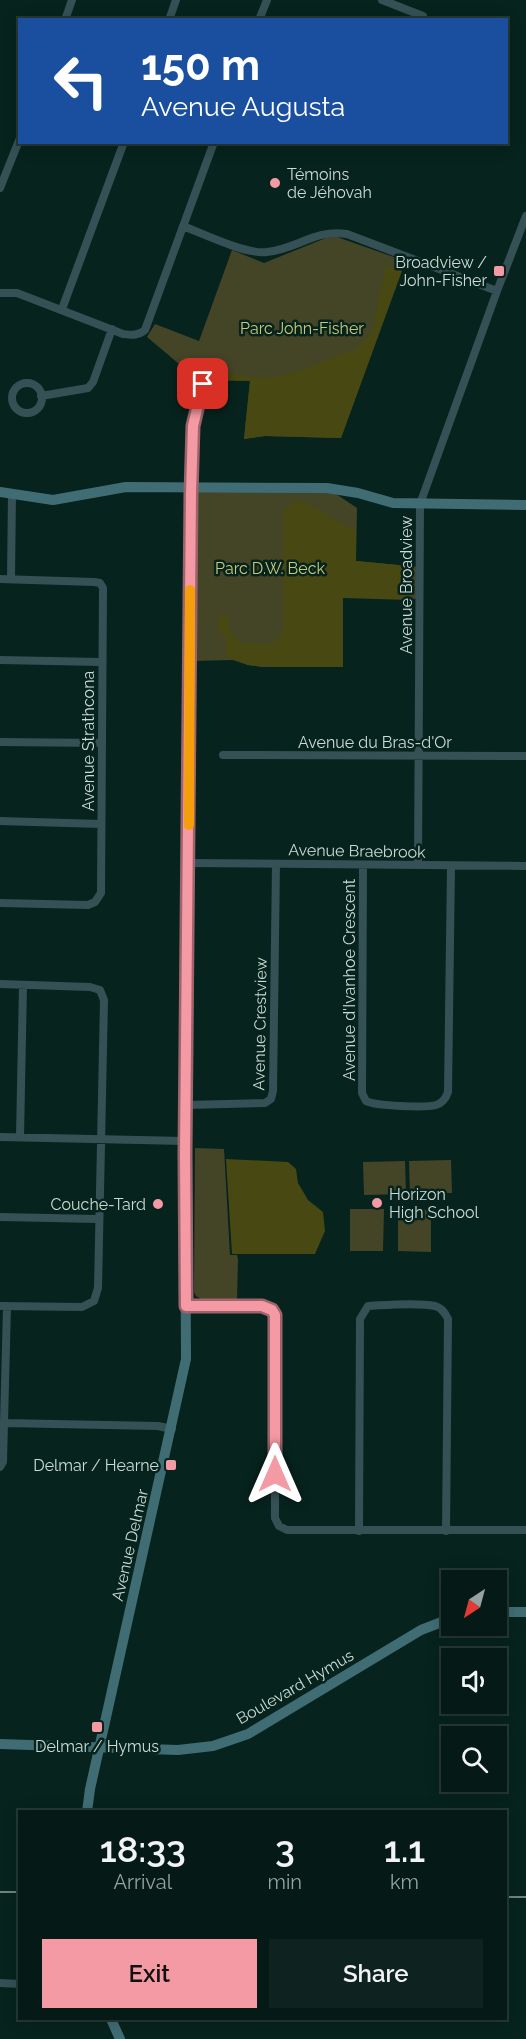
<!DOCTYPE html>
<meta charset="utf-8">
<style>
:root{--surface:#051a16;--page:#0e231f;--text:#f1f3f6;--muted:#97a1a1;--line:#263835;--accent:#f49aa4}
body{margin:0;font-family:Raleway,sans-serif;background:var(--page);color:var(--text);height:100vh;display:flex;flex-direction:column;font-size:22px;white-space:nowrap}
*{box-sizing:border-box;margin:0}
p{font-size:20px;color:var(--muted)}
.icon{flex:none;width:33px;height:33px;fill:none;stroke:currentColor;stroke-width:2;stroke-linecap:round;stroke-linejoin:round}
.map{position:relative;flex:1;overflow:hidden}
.panel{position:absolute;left:18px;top:1810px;width:489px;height:210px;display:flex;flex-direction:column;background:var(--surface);border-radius:0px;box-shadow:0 3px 15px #0003,0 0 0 2px var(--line)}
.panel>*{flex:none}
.hud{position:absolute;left:18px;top:18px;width:490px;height:126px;border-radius:0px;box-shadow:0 3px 15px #0003,0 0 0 2px var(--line);background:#1a4fa0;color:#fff;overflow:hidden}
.needle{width:39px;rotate:216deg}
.tools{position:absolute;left:441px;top:1570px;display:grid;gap:12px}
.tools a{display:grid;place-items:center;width:66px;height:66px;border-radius:0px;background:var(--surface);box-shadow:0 3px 15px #0003,0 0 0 2px var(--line);font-size:30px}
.pin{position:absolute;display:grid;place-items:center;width:51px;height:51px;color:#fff;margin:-26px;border-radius:12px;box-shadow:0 3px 9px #0006}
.me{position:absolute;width:66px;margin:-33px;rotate:0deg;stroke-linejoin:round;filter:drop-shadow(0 0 4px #0008)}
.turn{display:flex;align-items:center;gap:21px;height:126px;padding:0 24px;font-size:27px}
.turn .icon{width:78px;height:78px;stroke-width:2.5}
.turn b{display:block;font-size:42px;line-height:51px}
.eta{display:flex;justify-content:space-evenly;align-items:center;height:102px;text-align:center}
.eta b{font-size:36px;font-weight:600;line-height:42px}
.primary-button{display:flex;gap:12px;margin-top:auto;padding:12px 24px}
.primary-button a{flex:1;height:69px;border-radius:0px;background:var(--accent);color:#111;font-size:24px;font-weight:600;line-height:69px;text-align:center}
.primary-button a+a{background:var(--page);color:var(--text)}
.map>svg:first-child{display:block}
.green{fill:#444527}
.forest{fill:#484812}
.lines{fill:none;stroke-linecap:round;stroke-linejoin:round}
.street{stroke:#355155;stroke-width:8}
.secondary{stroke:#406d74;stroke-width:10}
.tram{stroke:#91a59f;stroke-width:1.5}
.route-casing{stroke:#9f646b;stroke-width:15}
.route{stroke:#f49aa4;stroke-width:10}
.slow{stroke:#f59e0b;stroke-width:10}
.poi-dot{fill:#f49aa4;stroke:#07231d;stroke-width:2}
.labels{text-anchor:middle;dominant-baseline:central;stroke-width:5;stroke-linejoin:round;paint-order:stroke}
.poi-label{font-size:16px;fill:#cbdbd6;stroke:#07231d;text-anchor:end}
.park-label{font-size:16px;fill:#c7ca79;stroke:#07231d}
.street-label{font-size:16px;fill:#cbdbd6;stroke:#07231d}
</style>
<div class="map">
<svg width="526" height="2039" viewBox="0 0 526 2039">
<rect width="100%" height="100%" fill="#07231d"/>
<path class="green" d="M337 237 405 261 341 438 265 436 244 439 250 381 213 380 203 384 147 337 155 324 199 341 232 250 264 263 326 238Z
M191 488H327L357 508 356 561 419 567 420 599 343 597V667H263L248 665 233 660 191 661Z
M195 1148 224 1149 230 1255H237L238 1259 237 1300 201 1299 196 1296 194 1292Z
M451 1160 452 1193 410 1194 409 1161Z
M405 1161 406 1194 364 1195 363 1162Z
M350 1209H384L383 1251H350Z
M398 1209 431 1210V1252L398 1251Z"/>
<path class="forest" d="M386 266 402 271 341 438 265 436 244 439 250 381 213 380 220 372 262 378 290 374 355 349 372 332Z
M295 500 306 503 356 531V561L409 566 410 600 343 598V667H263L248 665 226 657V637L218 630V615L227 614 231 633 243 643 269 644 276 641 283 630V510Z
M226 1159 288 1162 296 1169 298 1183 308 1200 323 1212 325 1231 315 1254H232Z"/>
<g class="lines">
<path class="street" d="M382 0 423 16
M65 20 72 0
M169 20 176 0
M259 20 267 0
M0 188 20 138
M183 226C204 234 247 255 267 252 297 249 315 229 347 234L497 291
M0 293H17L123 334C132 335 138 336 145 330L214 142
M62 309 124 142
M12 398a15 15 0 1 1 30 0a15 15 0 1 1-30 0Z
M41 396 88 388 93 382 112 329
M191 488 193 426 203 384
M0 579 94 582 100 583 103 588 101 893 95 902 88 905 0 903
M11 579 12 494
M0 660 101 662
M0 742 102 743
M223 755 526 756
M0 821 101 824
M188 863 526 866
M363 865 362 1093 366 1101C375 1106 426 1108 436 1105 443 1103 446 1098 448 1092L451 866
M418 865 420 504 497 291 526 216
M0 984 90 987 100 990 104 1000 98 1288 94 1301 82 1307 0 1306
M186 1105 265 1103 271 1099 273 1091 276 864
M0 1137 185 1141
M20 1137 23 985
M0 1217 98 1219
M186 1306H262L272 1310 275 1315V1518L279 1526 287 1530H526
M4 1423 158 1426 172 1429
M0 1467 3 1462 7 1306
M359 1531 360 1319 368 1306C387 1305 417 1302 435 1306 442 1308 445 1313 448 1319L446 1531
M0 1983 20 1984"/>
<path class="secondary" d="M0 492 53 500 126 487 327 488 358 493 393 503 526 505
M496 1612H526
M0 1744 178 1750 213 1746 248 1734 421 1630 452 1618
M87 1812 90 1789 186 1359 185 1170 191 488
M111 2019 120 2039"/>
<path class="tram" d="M0 1892H20
M506 1897H526"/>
</g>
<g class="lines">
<defs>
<path id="route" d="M203 384 193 426 191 494 185 1153 186 1306H262L272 1310 275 1315V1474"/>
</defs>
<use href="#route" class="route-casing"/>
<use href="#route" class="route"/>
<path class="slow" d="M189 825 190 590"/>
</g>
<g class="poi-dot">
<circle cx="275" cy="183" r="6"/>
<rect x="493" y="265" width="12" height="12" rx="3"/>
<circle cx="377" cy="1203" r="6"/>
<circle cx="158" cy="1204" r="6"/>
<rect x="165" y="1459" width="12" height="12" rx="3"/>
<rect x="91" y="1721" width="12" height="12" rx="3"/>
</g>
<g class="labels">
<g class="poi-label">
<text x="287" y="174" text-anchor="start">Témoins<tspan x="287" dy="18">de Jéhovah</tspan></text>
<text x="487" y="262">Broadview /<tspan x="487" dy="18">John-Fisher</tspan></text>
<text x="389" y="1194" text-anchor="start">Horizon<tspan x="389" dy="18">High School</tspan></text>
<text x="146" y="1204">Couche-Tard</text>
<text x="159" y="1465">Delmar / Hearne</text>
<text x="97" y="1746" text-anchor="middle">Delmar / Hymus</text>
</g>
<g class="park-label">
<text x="302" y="328">Parc John-Fisher</text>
<text x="270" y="568">Parc D.W. Beck</text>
</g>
<g class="street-label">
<text transform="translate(406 585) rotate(-90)">Avenue Broadview</text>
<text transform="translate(88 741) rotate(-90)">Avenue Strathcona</text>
<text x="375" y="742">Avenue du Bras-d'Or</text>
<text transform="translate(357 851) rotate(1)">Avenue Braebrook</text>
<text transform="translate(349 980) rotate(-90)">Avenue d'Ivanhoe Crescent</text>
<text transform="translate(260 1024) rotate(-89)">Avenue Crestview</text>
<text transform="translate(130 1545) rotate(-77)">Avenue Delmar</text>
<text transform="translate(295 1687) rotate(-30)">Boulevard Hymus</text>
</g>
</g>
</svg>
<div class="tools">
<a><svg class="needle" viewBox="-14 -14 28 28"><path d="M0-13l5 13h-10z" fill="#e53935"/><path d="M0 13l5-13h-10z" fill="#97a1a1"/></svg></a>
<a><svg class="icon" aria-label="sound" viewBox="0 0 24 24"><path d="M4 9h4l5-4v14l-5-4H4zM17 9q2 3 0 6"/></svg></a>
<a><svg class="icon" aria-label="search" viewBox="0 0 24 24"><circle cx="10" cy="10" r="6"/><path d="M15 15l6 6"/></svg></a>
</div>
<div class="pin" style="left:203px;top:384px;background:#d93025"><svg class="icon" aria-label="arrive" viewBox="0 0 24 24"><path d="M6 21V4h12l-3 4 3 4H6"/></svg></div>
<svg class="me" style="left:275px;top:1474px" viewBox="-20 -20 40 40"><path d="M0-17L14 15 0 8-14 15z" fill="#f49aa4" stroke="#fff" stroke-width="4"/></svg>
<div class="hud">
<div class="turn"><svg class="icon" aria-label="left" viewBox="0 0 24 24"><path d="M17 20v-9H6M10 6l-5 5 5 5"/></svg><div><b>150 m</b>Avenue Augusta</div></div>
</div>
<section class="panel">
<div class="eta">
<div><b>18:33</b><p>Arrival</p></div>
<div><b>3</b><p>min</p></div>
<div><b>1.1</b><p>km</p></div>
</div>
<div class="primary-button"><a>Exit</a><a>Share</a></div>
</section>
</div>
